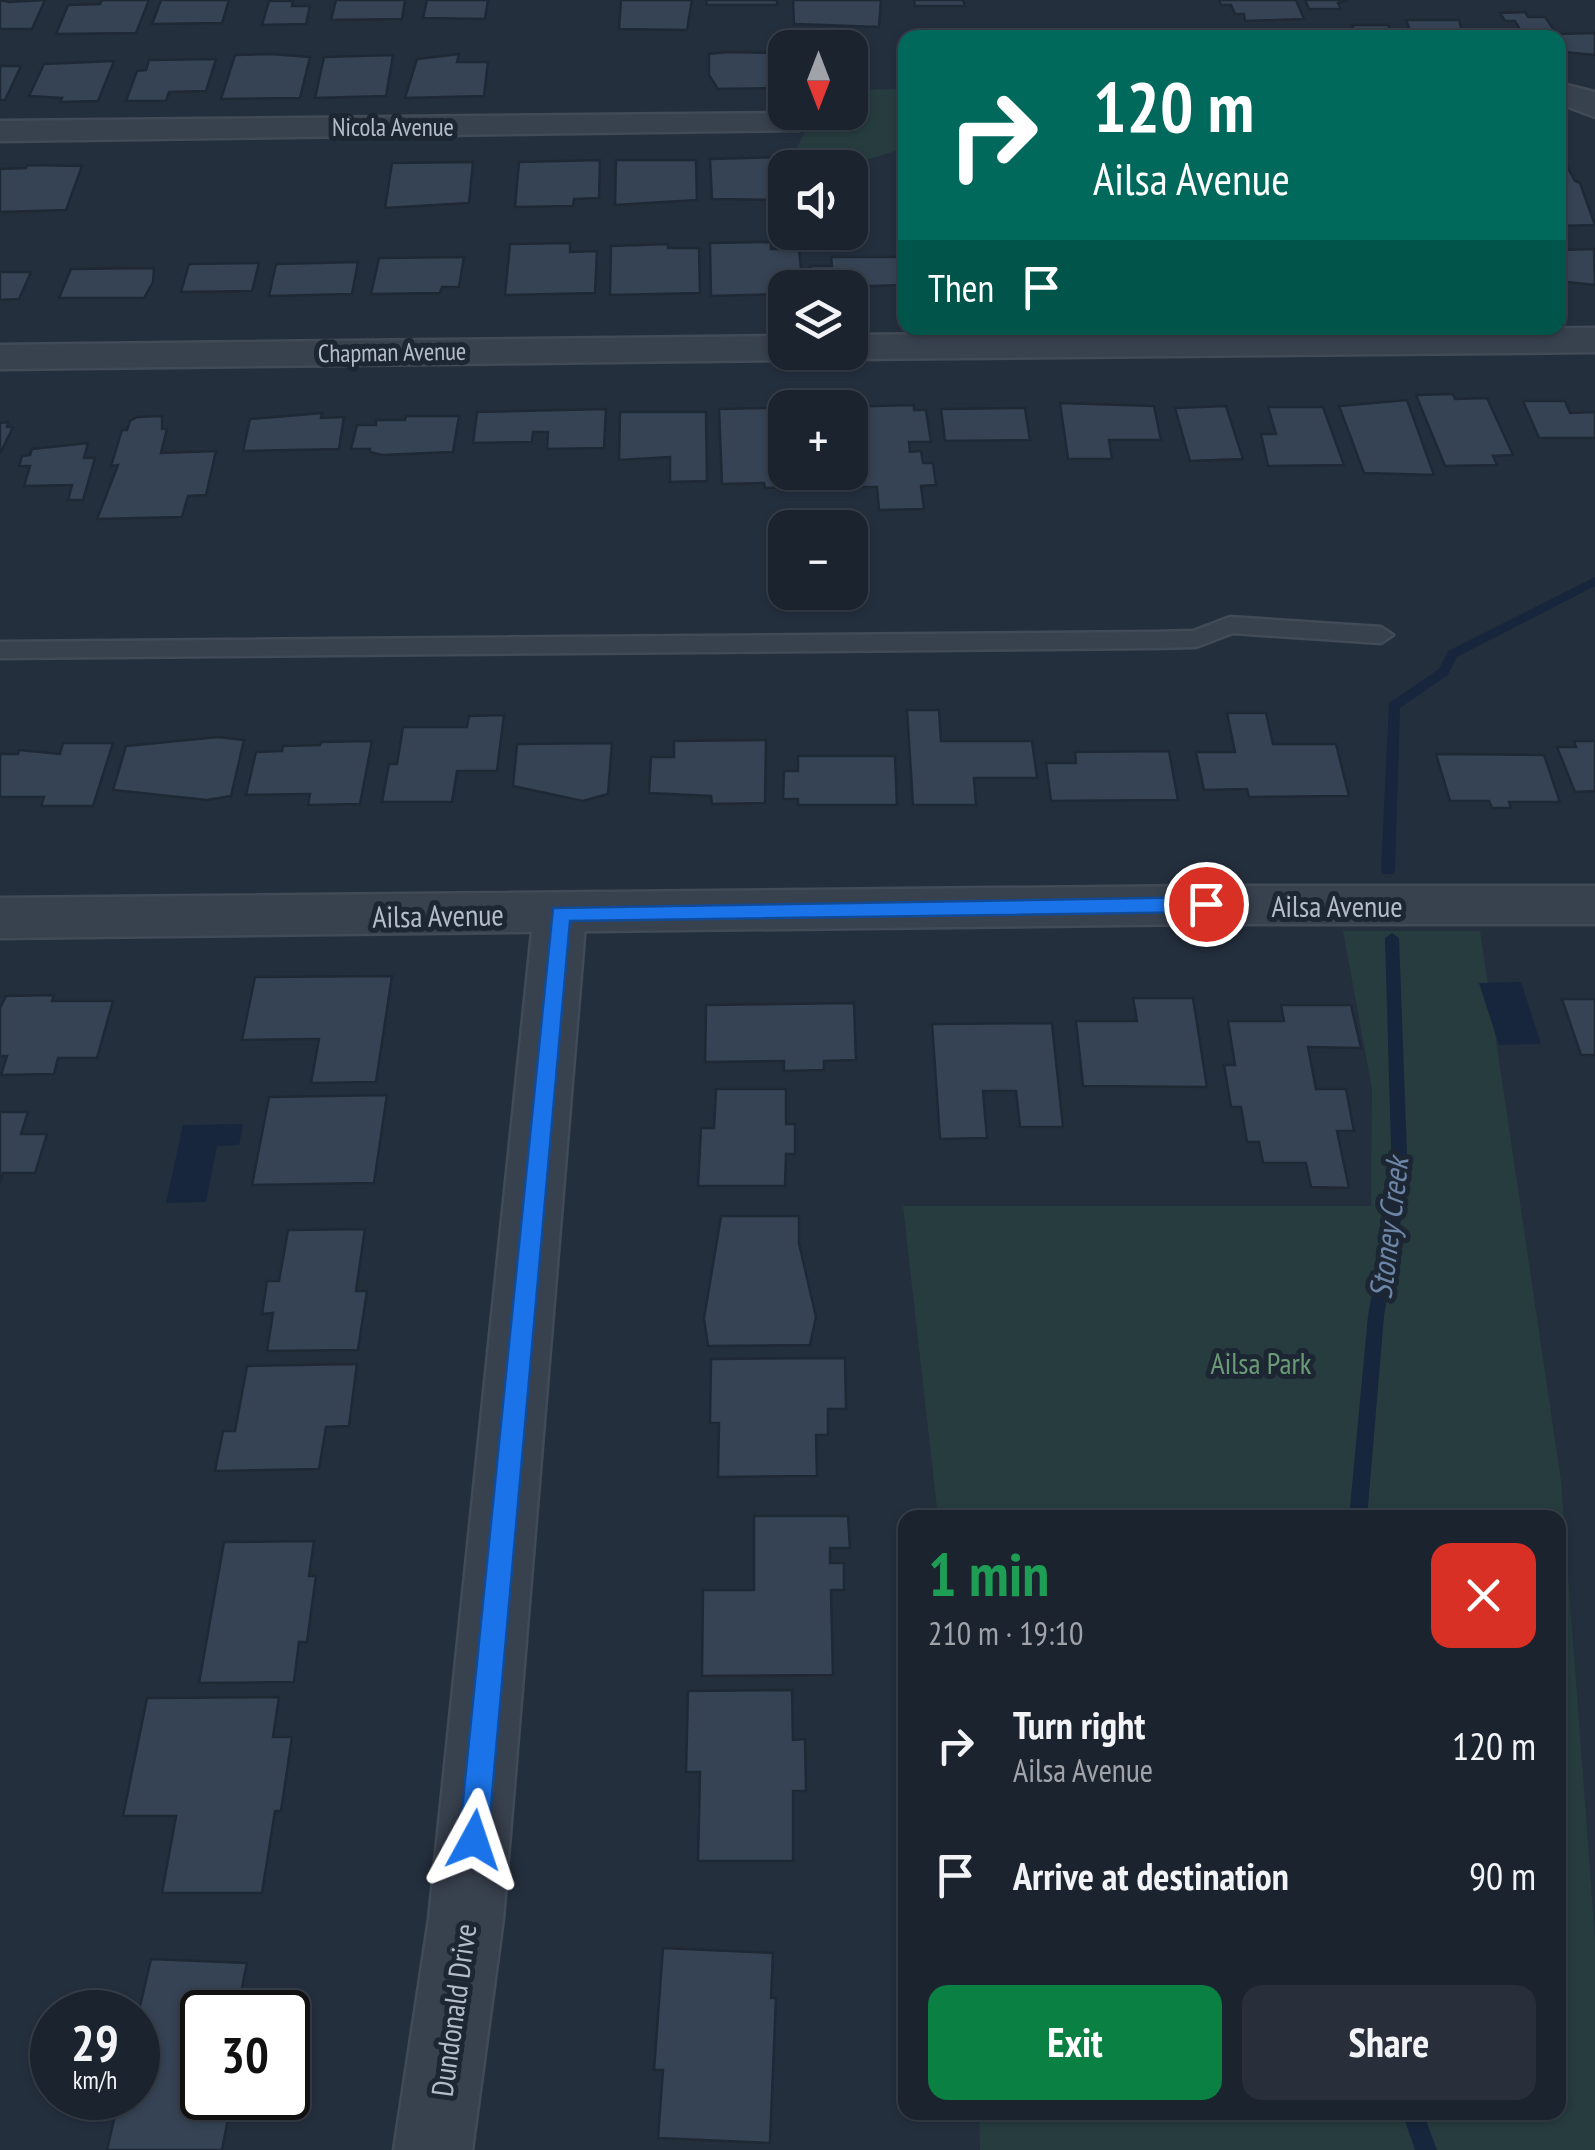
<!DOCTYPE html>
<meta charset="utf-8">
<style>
:root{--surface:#1b232e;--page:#282f3a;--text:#f1f3f6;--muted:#a0a4aa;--line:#39404a;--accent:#0b8043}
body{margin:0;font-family:"PT Sans Narrow",sans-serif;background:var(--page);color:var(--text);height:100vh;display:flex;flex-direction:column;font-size:38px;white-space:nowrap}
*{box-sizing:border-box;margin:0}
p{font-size:32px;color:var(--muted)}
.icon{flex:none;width:55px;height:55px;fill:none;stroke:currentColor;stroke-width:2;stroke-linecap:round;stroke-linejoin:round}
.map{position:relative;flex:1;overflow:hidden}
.details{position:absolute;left:898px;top:1510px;width:668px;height:610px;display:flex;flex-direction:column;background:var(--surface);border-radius:20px;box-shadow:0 2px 8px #0004,0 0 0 2px var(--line)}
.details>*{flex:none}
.hud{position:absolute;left:898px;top:30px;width:668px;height:305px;border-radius:20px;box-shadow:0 2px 8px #0004,0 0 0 2px var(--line);background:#00695c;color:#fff;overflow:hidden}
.needle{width:65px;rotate:180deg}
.buttons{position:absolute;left:768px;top:30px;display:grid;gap:20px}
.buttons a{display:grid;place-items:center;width:100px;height:100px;border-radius:20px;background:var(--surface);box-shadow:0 2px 8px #0004,0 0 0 2px var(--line);font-size:50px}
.speed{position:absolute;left:30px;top:1990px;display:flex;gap:20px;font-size:50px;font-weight:700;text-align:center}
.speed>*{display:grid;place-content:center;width:130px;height:130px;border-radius:50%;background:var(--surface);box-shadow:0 2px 8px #0004,0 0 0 2px var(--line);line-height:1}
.speed small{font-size:25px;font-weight:400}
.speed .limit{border:5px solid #111;border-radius:15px;background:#fff;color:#111}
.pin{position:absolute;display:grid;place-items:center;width:85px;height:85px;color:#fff;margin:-42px;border:5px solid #fff;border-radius:50%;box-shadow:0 2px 10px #0007}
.me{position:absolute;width:110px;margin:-55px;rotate:5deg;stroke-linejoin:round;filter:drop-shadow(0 0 8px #0008)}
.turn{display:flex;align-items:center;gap:35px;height:210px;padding:0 30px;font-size:45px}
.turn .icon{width:130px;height:130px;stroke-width:2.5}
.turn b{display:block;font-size:70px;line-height:85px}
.then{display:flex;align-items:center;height:95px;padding:0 30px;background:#0003;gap:20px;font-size:38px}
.round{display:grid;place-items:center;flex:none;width:105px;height:105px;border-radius:20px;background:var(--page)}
.head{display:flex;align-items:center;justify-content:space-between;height:170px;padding:0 30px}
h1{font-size:60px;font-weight:600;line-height:75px;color:#1e9e55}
.action{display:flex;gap:20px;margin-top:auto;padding:20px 30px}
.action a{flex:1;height:115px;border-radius:20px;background:var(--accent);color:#fff;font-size:40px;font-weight:600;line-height:115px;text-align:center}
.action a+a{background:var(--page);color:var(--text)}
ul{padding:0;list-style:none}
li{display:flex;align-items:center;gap:30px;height:130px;padding:0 30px}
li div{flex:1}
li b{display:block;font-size:38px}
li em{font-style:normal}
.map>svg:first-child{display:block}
.green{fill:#263c3f}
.water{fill:#17263c}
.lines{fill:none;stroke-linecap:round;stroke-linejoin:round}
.stream{fill:#17263c;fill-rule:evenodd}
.building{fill:#364354;stroke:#1f2835;stroke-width:2.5}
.service-casing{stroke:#414a57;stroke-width:5}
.minor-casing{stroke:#414a57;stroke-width:5}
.tertiary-casing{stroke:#414a57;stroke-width:5}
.service{fill:#38414e;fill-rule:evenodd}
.minor{fill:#38414e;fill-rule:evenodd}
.tertiary{fill:#38414e;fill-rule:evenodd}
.route{fill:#1a73e8;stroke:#114b97;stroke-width:2.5}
.labels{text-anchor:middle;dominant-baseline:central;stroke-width:10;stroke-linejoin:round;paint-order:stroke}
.far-street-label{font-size:25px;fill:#b4bcc9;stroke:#1d2633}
.street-label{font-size:30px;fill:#b4bcc9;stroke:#1d2633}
.park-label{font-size:30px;fill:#6b9a76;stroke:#1d2633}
.water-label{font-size:32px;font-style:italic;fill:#6d86a8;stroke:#1d2633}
</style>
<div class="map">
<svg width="1595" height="2150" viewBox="0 0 1595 2150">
<rect width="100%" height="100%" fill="#242f3e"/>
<path class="green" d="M905 89V148L863 161 789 164 814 113 850 112V90Z
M1343 931H1480L1561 1481 1595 1938V2150H980L979 2113 1558 2112V1518L938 1517 903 1206H1371L1372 1089Z"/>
<path class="water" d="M1521 982 1541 1044 1499 1045 1479 983Z
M243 1124 239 1145 217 1146 206 1202 166 1203 183 1125Z"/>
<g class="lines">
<path class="stream" d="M1595 577V586L1457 657 1448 675 1400 708 1395 870 1393 874H1383L1381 870 1389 703 1439 669 1448 651Z
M1392 933 1399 938 1408 1180 1384 1316 1367 1518H1349L1368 1316 1392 1180 1385 938Z
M1402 2112H1423L1437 2150H1415Z"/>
</g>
<path class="building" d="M0 0 9 2 45 0 32 29H0Z
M102 0H149L136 33 56 34 68 5 100 4Z
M161 0H229L222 23 152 24Z
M336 0H405L402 19 331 20Z
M427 0H488L485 19 423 18Z
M621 0H692L687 30 619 29Z
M706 0H777V5H707Z
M793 0H881L879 27 794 24Z
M914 0H963L965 6H915Z
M1219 0H1296L1304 19 1245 21 1244 14H1235L1231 5H1221Z
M1305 0H1348L1338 3 1341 9H1309Z
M269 1H293L292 6H310L306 24 262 25Z
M1525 12 1528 17H1545L1557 34 1595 33V55L1563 52 1558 38H1517L1514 34 1522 33 1515 21H1505L1500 13Z
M1406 20H1459L1464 38H1413Z
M1352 25H1388L1395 38H1357Z
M728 52 782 53 784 88 718 89 709 75V54Z
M272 54 310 57 300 98 221 99 235 55Z
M459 54 457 62H488L484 96 405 98 417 59Z
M393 55 386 96 315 98 324 57Z
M216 59 206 91 169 92 166 101H126L137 71 146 70 149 60Z
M114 61 98 101 60 102 62 98 29 96 44 64Z
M0 66H21L5 100H0Z
M784 157 785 200 712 199 710 159Z
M600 160 599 198 574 199 573 206 515 207 519 162Z
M616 160H696L697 200 615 205Z
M473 162 469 203 385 208 392 163Z
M27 165 82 166 66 210 0 212V169L26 168Z
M1558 168H1568L1575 181 1580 183 1595 225 1558 226Z
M771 242V249H799L803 288H785V294L711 296 710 243Z
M570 243V252L597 251 595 293 505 295 510 244Z
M668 244V248H699L700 293 610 295 611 246Z
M1594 249 1595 285 1558 281V250Z
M464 257 459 287H442L440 293 371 294 379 258Z
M831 257H902L904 285 811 288 810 266H832Z
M358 262 352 294 269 296 276 264Z
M259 263 252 291 181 292 189 264Z
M154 268 153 282 144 298H59L71 269Z
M0 272H31L19 299 0 300Z
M1453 394 1455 399 1487 398 1513 455 1493 456 1497 465 1445 466 1416 395Z
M1407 400 1434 475 1364 473 1339 406Z
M1523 401H1565L1570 413 1595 412V438H1539Z
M1060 403 1154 406 1161 440H1109L1112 459H1068Z
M914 405V410H926L931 442H909L910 452 921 451 923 463H933L936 485 921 486 924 509 879 510 877 487H843L842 472H850V408L836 407Z
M1226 406 1243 459 1190 461 1175 408Z
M808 407 785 408V472H816L817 486 765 488 764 483 722 484 719 409Z
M1268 407H1323L1344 465 1268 466 1261 434H1276Z
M1025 408 1030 440 945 441 941 409Z
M606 409 604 448 547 449 548 432H533L532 442 473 443 477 412Z
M620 412H706L707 481 670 482V457L619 460Z
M322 413 321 418 344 417 339 449 243 451 250 419Z
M162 416V429H167L161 453 216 451 206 495 188 496 182 517 97 519 118 465 111 466 122 430H127L130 421 137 417Z
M406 416H459L453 452 382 455 370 452V449H351L357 425H376V420H405Z
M8 422 7 427H13L0 454V423Z
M88 443 84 458H95L83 500H68L72 485 24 486 30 466H19L22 456 30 455 32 449Z
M907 710H939L941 741H1032L1037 778H974L976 805H913Z
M1227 713H1266L1273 744H1336L1349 796 1249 797 1247 789 1204 790 1196 752H1235Z
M504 715 497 771H457L452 802H382L389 764H397L403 727H467L469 716Z
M218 737 244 740 231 796 207 800 113 790 126 746Z
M766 740 765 803 712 804 711 796 649 793 651 757H674V741Z
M372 741 360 804 308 805 310 794 246 795 256 752 282 751 283 746 320 745 321 742Z
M1574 741H1595V791L1575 792 1557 747H1576Z
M63 743H113L93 806H41L44 797H0V754H18L19 750 60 754Z
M612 743 608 794 583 801 513 786 517 744Z
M1169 751 1178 800 1051 801 1046 763H1076L1075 752Z
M1436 754 1544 755 1560 802H1509L1511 808H1492L1489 801H1450Z
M798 756H895L897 805H798V799H783L784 771H798Z
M392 976 376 1082 311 1083 319 1039 242 1040 255 977Z
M54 995 52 1001H113L97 1058H58L54 1074 1 1075 7 1056H0V1008L6 996Z
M1133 998H1193L1207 1087 1083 1086 1076 1021H1137Z
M1562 999H1595V1055H1581Z
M854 1003 856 1060 824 1061V1070L784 1071V1061L705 1062 706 1005Z
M1281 1005H1351L1361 1048 1308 1047 1316 1089H1346L1354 1131H1337L1349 1188 1311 1187 1306 1163H1263L1259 1142H1247L1241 1107H1231L1224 1065H1235L1228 1021H1284Z
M1052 1023 1063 1127H1020L1016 1091H983L987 1138 940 1139 932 1024Z
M716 1089H786V1124H795V1154H786L785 1186H698L701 1128H714Z
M387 1095 374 1183 252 1185 269 1097Z
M0 1112H28L21 1134H47L35 1173H3L0 1184Z
M721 1216H799V1243L816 1317 810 1345 708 1346 704 1318Z
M365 1229 356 1291H367L358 1350 267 1351 273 1313 262 1314 267 1281H279L288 1230Z
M845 1358 846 1409H828V1435H816L817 1476 718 1477 719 1423H710L711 1359Z
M357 1364 349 1426 326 1427 319 1469 215 1471 223 1431H235L247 1366Z
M754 1516H848L850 1548H830V1563H844V1590H831L833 1675 702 1676 703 1590H754Z
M314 1541 309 1576H316L307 1642H299L294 1682 199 1683 224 1542Z
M792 1690 793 1740 805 1739 806 1791H793V1861H698L700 1772H686L688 1691Z
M279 1697 273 1737H292L281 1811H275L262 1893H162L176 1816H123L147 1698Z
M663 1948 773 1953 771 1998H776L770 2143 658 2138 663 2070H654Z
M151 1959 247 1963 237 2012H202V2098H232L222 2150H107L119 2098H138V2015Z"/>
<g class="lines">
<defs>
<path id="service" d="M1230 617 1381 627 1393 635 1381 643 1233 633 1196 647 1154 648 0 658V642L1154 632 1193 631Z"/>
<path id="minor" d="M1558 83 1595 92V117L1558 103Z
M787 113 799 116 804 123 799 130 0 141V121Z
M1595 328V352L850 359 834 352H850V335Z
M785 336V352H801L799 356 785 360 0 369V345Z
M560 894 578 899 586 913 503 1919 472 2150H394L429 1919 534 913 542 899Z"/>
<path id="tertiary" d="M1205 886H1595V924H1205L0 938V898Z"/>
</defs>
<use href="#service" class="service-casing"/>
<use href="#minor" class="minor-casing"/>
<use href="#tertiary" class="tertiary-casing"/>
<use href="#service" class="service"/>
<use href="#minor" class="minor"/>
<use href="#tertiary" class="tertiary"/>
</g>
<path class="route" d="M1206 897 1216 904 1206 912 570 921 488 1840 484 1850 474 1854 463 1850 459 1840 553 908Z"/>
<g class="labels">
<g class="far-street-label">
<text x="393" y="127">Nicola Avenue</text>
<text transform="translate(392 352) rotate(-1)">Chapman Avenue</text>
</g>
<g class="street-label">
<text x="1337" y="905">Ailsa Avenue</text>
<text transform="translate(438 915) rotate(-1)">Ailsa Avenue</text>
<text transform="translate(453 2010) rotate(-82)">Dundonald Drive</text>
</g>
<g class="park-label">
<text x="1261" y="1362">Ailsa Park</text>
</g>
<g class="water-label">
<text transform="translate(1388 1228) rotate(-83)">Stoney Creek</text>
</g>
</g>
</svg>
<div class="buttons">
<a><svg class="needle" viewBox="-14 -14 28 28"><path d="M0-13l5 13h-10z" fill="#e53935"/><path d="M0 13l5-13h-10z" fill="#a0a4aa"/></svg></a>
<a><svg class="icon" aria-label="sound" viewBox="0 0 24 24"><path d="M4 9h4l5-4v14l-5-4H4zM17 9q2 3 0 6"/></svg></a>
<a><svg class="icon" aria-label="layers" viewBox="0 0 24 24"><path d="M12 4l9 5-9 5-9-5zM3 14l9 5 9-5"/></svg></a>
<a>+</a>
<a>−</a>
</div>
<div class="speed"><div>29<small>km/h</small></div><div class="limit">30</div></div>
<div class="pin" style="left:1206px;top:904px;background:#d93025"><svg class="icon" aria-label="arrive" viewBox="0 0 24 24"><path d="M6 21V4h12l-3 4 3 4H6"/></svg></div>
<svg class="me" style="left:474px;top:1840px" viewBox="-20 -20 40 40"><path d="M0-17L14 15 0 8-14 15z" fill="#1a73e8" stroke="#fff" stroke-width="4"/></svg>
<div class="hud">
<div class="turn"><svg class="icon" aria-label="right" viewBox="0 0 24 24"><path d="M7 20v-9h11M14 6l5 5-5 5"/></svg><div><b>120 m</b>Ailsa Avenue</div></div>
<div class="then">Then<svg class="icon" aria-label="arrive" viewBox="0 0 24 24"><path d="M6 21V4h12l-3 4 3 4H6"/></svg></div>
</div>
<section class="details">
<div class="head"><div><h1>1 min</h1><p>210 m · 19:10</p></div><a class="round" style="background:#d93025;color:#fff"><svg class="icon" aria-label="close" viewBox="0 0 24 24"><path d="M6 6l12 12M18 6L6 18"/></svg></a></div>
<ul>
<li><svg class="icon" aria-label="right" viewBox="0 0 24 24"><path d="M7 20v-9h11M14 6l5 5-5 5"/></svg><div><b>Turn right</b><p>Ailsa Avenue</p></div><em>120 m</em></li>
<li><svg class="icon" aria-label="arrive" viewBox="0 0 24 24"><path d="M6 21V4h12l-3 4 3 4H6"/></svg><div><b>Arrive at destination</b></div><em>90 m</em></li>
</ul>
<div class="action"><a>Exit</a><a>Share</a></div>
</section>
</div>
